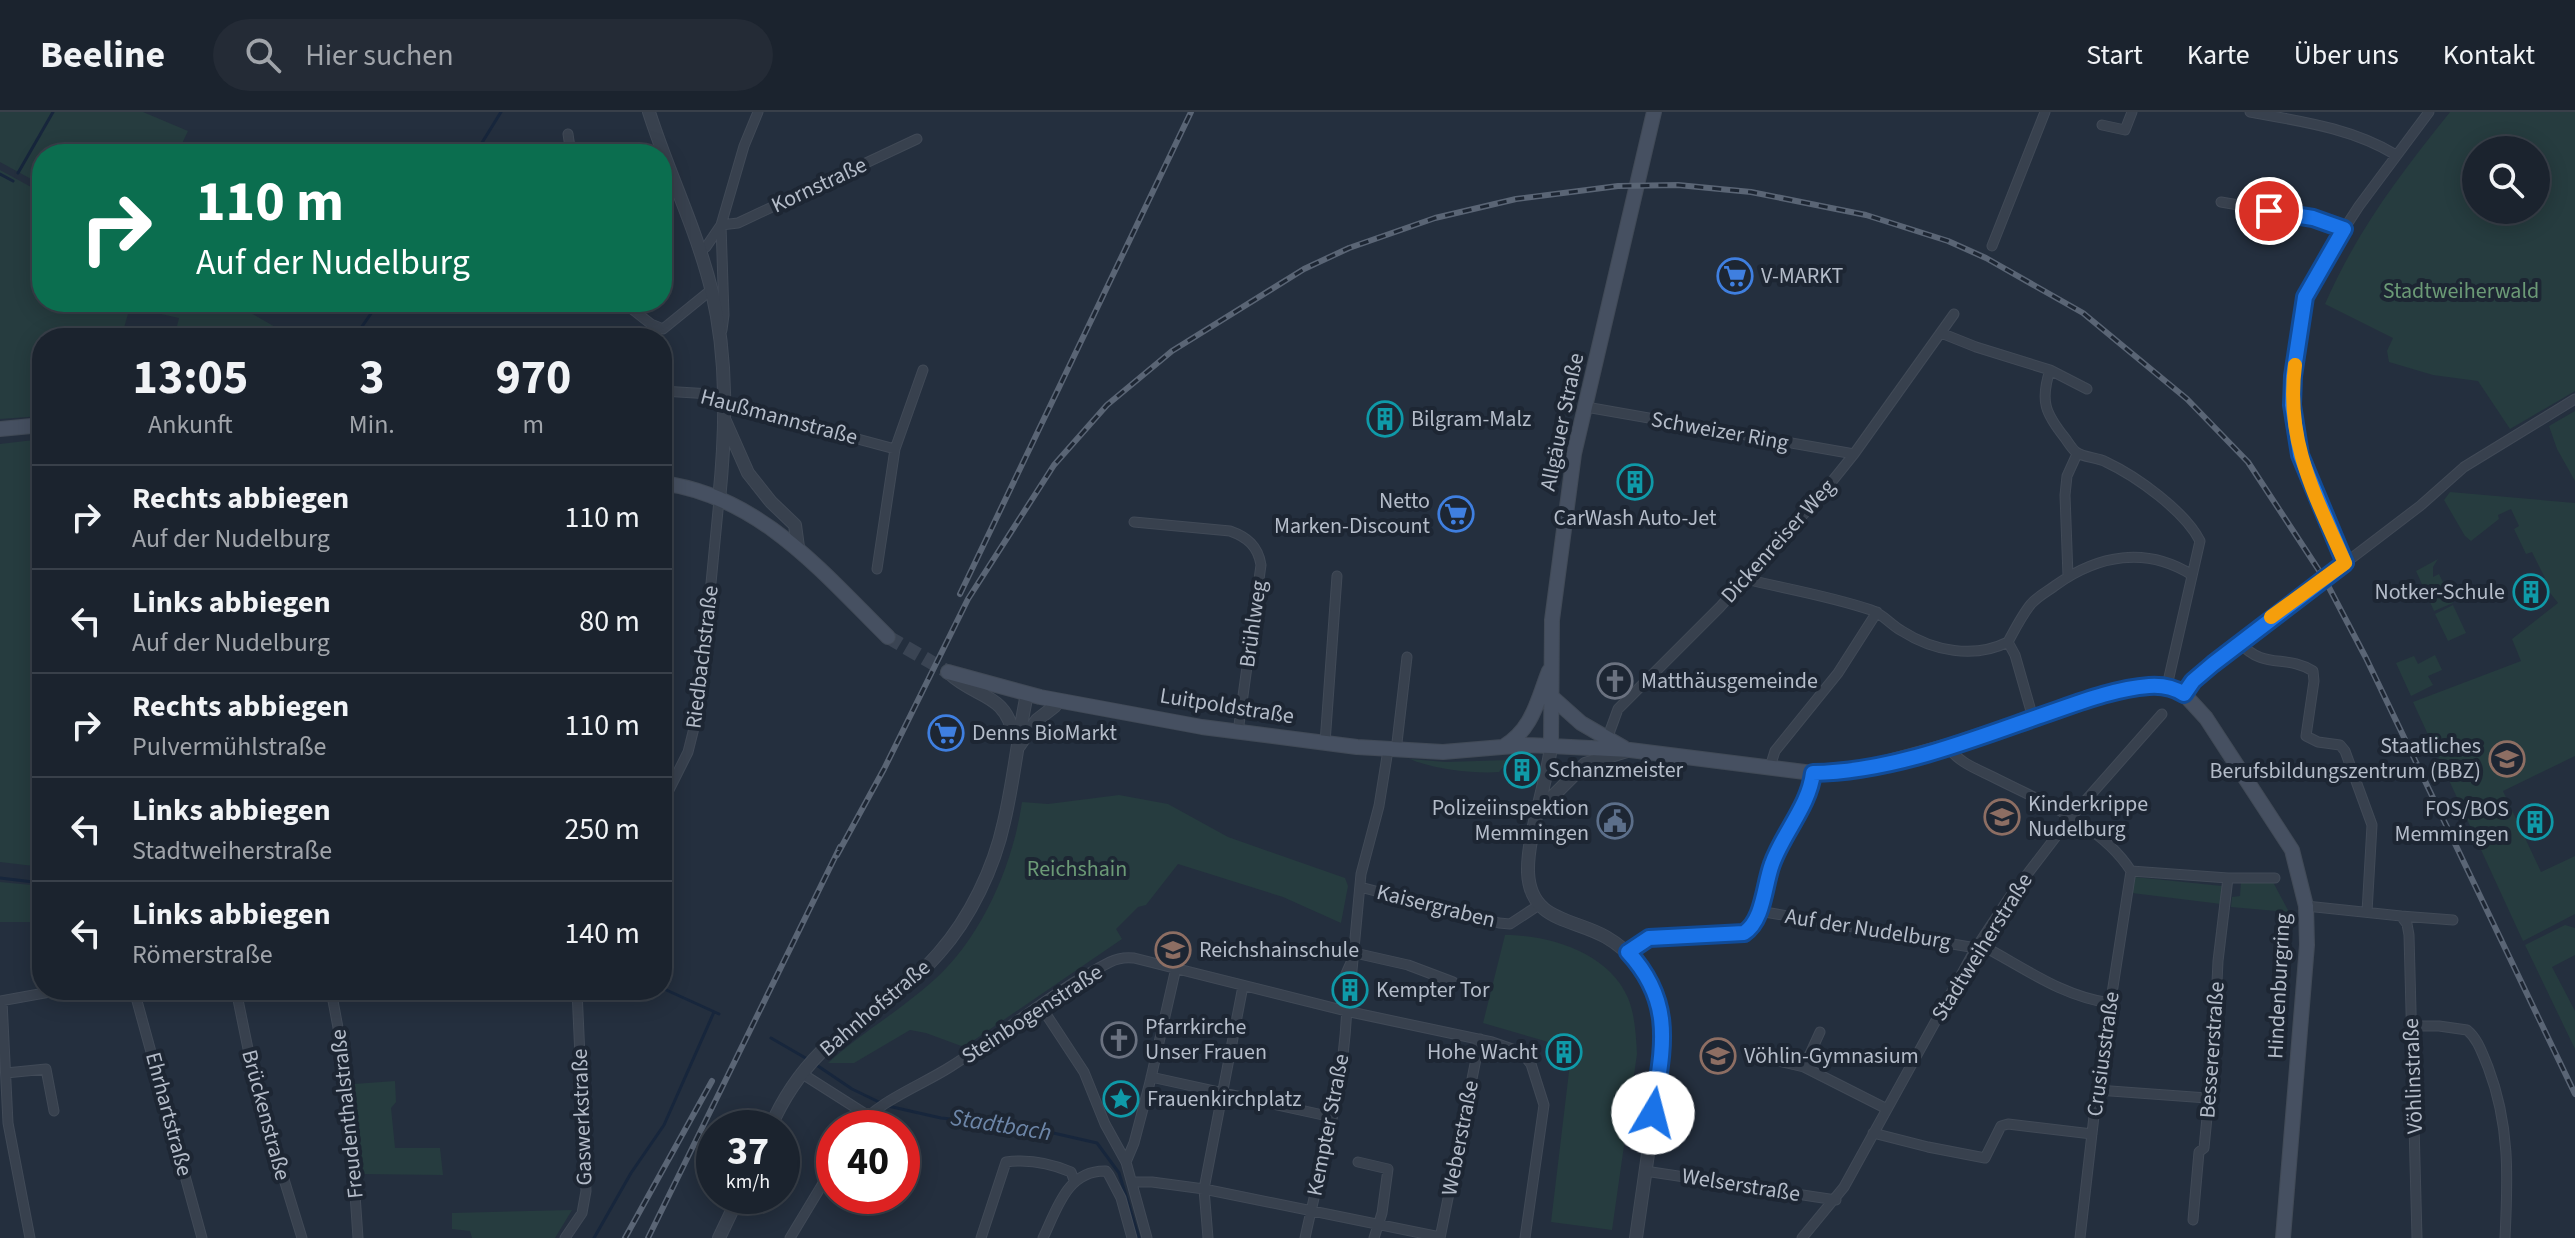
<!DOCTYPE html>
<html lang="de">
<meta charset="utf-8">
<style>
:root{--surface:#1b232e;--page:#242b36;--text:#f1f3f6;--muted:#a0a4aa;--line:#39404a}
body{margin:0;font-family:"Source Sans 3",sans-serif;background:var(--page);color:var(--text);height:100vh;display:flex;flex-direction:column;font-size:30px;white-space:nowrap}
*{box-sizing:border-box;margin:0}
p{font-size:26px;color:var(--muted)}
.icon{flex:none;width:44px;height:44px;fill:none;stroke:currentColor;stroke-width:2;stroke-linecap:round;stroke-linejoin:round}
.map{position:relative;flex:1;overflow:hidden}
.side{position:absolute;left:32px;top:216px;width:640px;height:672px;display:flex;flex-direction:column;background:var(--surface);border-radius:32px;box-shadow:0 4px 20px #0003,0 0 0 2px var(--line)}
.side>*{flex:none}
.banner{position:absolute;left:32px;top:32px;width:640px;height:168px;border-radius:32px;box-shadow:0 4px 20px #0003,0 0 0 2px var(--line);background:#0b6e4f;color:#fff;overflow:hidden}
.tools{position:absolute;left:2462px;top:24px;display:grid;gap:16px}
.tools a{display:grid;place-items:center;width:88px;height:88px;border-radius:50%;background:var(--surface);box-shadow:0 4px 20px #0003,0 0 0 2px var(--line);font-size:40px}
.speed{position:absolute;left:696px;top:998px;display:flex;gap:16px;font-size:40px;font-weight:700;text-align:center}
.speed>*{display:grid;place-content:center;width:104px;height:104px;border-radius:50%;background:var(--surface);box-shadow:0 4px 20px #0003,0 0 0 2px var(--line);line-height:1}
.speed small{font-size:20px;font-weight:400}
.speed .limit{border:12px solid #d22;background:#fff;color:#111}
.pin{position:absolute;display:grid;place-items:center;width:68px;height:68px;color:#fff;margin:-34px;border:4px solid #fff;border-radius:50%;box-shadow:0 2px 8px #0007}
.me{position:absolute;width:88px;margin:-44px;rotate:8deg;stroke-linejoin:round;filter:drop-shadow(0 0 6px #0008)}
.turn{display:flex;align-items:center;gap:28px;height:168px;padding:0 32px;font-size:36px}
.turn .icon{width:104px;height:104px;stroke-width:2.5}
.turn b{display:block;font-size:56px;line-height:68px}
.eta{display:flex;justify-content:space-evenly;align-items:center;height:136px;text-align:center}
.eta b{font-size:48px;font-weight:700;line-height:56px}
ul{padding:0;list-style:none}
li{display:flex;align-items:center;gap:24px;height:104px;padding:0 32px;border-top:2px solid var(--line)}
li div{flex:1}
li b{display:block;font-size:30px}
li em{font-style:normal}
header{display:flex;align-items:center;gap:48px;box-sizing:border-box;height:112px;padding:0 40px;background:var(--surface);border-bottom:2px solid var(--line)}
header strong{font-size:38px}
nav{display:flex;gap:44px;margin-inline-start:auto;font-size:28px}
.search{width:560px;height:72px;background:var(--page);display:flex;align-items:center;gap:20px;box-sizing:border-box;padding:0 28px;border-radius:44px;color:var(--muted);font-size:30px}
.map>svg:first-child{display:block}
.green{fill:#263c3f;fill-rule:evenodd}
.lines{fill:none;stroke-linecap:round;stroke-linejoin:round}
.stream{stroke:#17263c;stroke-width:3}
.secondary-tunnel{stroke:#3a4453;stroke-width:14;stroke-dasharray:14 7;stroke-linecap:butt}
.minor-casing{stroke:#414a57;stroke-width:11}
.tertiary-casing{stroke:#414a57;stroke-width:14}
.secondary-casing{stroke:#414a57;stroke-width:16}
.minor{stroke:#38414e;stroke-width:9}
.tertiary{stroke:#38414e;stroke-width:12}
.secondary{stroke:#465061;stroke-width:14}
.rail-casing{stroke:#5a6575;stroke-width:6}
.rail{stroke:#1d2633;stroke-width:3;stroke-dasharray:9;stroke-linecap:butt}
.route-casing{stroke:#114b97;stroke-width:20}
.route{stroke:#1a73e8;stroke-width:14}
.slow{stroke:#f59e0b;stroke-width:14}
.labels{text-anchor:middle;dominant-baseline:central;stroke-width:8;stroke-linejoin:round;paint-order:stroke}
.street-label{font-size:22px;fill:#b4bcc9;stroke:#1d2633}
.poi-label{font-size:22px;fill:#b4bcc9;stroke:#1d2633;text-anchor:start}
.park-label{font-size:22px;fill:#6b9a76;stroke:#1d2633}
.water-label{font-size:24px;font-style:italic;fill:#6d86a8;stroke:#1d2633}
</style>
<header>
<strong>Beeline</strong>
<div class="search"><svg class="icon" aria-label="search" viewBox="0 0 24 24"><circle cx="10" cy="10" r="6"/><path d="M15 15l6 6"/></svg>Hier suchen</div>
<nav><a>Start</a><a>Karte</a><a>Über uns</a><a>Kontakt</a></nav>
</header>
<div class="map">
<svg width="2575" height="1126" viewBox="0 0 2575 1126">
<rect width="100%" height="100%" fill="#242f3e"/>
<path class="green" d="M0 0H143L188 19 177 42H42V73L0 50Z
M2450 0H2575V279L2510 317 2478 269 2433 263 2389 250 2387 239 2393 226 2325 192C2358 117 2399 64 2450 0ZM2476 38H2536V98H2476Z
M0 58 42 81V190H232L294 226H268L255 223 253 226H174L179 206 130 195 121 226H42V304L0 307Z
M2575 299V369L2557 337 2549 314Z
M42 327V755L0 750V332Z
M2450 380 2575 391V644L2503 679 2541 760 2575 744V802L2523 829 2413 590 2521 549 2512 527 2558 491 2540 468 2545 466 2532 440 2526 442 2514 417 2519 414 2511 397 2498 403 2499 407 2471 429 2465 424 2444 388Z
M2438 447 2433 455V465L2439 462 2453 491 2434 499 2416 459Z
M2453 493 2466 521 2448 529 2435 502Z
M2435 543 2442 558 2428 564 2433 573 2411 584 2396 551 2414 544 2418 552Z
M1410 647 1446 650 1509 648 1499 660C1475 662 1432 657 1410 647Z
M1119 683 1168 692 1228 725 1345 766 1348 774 1341 811 1283 785 1178 752 1146 793 1138 795 1116 817 1122 827 964 935 926 921 910 918 854 951H828C861 921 901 898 934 868 982 825 1013 753 1022 690L1048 692Z
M2135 765 2222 774 2221 792 2132 781Z
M0 770 42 774V810H0Z
M2241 770H2273L2289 800 2231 795 2232 785 2240 784Z
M2565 813 2575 816V843L2552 855 2575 899V937L2525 833Z
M1505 823C1550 823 1609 841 1628 886 1635 903 1636 924 1637 942L1612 1118 1551 1110 1571 943 1569 936 1483 911Z
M395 969 396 990 391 996 395 1036H440L443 1063 361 1062 354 972Z
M572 1098 555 1126H472L470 1119 452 1117V1101Z"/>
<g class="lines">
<path class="stream" d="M475 42 501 0
M18 61 53 0
M0 62 13 69
M354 226 379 190
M0 766 42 771
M662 876 719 902
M771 926 809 948
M815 952 852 977 881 991
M888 994 941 1006 1027 1015 1097 1031 1119 1061 1139 1126
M594 1126 631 1061 664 1013 714 900"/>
<path class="secondary-tunnel" d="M888 525 948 560"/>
<defs>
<path id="minor" d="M2250 0C2299 9 2352 16 2396 43
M2102 13 2125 18 2132 0
M568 22 571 42
M2221 90 2313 106 2344 117
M721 113 738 111 917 27
M721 113 724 203 722 218
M1992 134 2045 0
M699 139 706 135 721 113 744 34 758 0
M623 190 651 212 663 217 711 178
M1941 221 1976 235 2050 258 2087 277
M2050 258C2040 289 2045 301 2065 326 2068 330 2072 337 2076 340 2084 346 2097 345 2106 350 2136 364 2185 399 2200 429L2167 574
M662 279 711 282 742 296 895 337
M1586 295 1854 342
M1134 410 1230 419C1247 425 1258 434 1261 453L1238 620
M2345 451 2300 343 2294 319 2293 264 2301 204 2309 174 2327 143 2359 94 2429 0
M877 457 895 337 923 258
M2068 464 2065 383 2067 364 2077 342
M1745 467C1787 477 1830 484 1871 498 1883 502 1891 513 1902 519 1933 539 1974 547 2008 530
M2008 530C2015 517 2022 503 2031 492 2038 484 2048 479 2056 473 2098 443 2146 434 2192 463
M2008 530 2015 543 2033 606
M2240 531C2264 558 2286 542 2313 559L2314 569 2306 624 2318 630 2340 633 2345 639 2372 713 2367 800
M2184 582 2193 569 2213 552 2420 394 2464 355 2575 287
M1607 627 1618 597 1720 495 1821 383 1854 342 1954 202
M1325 631 1337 464
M1948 634C1957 650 1977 657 1993 665 2040 689 2101 712 2131 759L2228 766H2275
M1396 639 1407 545
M1770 655 1775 639 1838 561 1877 500
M662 692 688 640 699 596 719 388
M1360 775 1499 811 1510 812 1539 793
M2306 794 2401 804 2407 812 2409 823 2417 1126
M1759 799 1976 836
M2401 804 2453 808
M1979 832C2022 854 2060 884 2110 891
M1628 840 1649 826 1749 818C1763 800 1764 774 1771 753 1783 721 1808 695 1813 661
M1355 841 1408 853 1453 870
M1351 869 1361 762 1379 694 1388 638
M1341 873 1353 846
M134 878 202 1126
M236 878 256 976 302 1126
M331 878 347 964 358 1126
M0 889 61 878
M2 889 8 1011 30 1126
M1040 893 1084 960 1105 1012 1126 1050 1147 1126
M2412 914H2439L2467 918C2478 927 2482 941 2488 955 2510 1013 2508 1065 2505 1126
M1774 948 1804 955 1887 997
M1804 955 1820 920
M6 961 46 957 54 999
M801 961 867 1003
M1151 965 1332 1005
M2097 978 2207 986
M858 1016C876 990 922 973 950 955 1004 921 1053 879 1110 850 1118 846 1126 845 1134 846L1346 899 1492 930 1521 940 1531 952 1544 993 1525 1126
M1873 1021 1928 1035 1985 1046 2001 1014 2008 1012 2092 1022
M1126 1050 1134 1031 1150 970 1176 856
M1358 1050 1388 1057 1382 1101 1374 1126
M1645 1059 1836 1088
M1109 1063 1121 1086 1132 1126
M1132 1070H1152L1204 1077 1440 1125
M2193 1108 2199 1040 2204 1036 2214 934 2218 849 2228 766
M565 1126 582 1101 586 1079 577 878
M790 1126 834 1053
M981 1126 1006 1050C1028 1047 1050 1051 1071 1060L1074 1068
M1043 1126C1057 1097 1067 1058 1106 1059L1109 1063
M1208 1126 1204 1077 1243 874
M1305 1126C1322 1047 1346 968 1347 887
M1440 1126 1480 927
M1802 1126 1844 1075 1976 836 2009 786 2071 705 2162 602
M2080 1126 2097 978 2131 759"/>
<path id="tertiary" d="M649 0C668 60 697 118 712 180 728 247 726 319 719 388
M725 309 748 361 771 390 795 413 798 435
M949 561C976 587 1006 580 1014 625
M1019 634 1037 608 1055 594
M1551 634C1547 672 1527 724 1528 760 1530 810 1573 806 1606 825 1632 840 1648 862 1658 890 1669 923 1659 959 1655 993 1649 1037 1642 1082 1636 1126
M1541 696 1585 652 1627 639
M770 1016C783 986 798 963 821 940 860 909 906 879 939 841 970 806 994 756 1004 710 1014 668 1018 624 1027 582
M719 1126 739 1084"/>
<path id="secondary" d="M0 317 42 313
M662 371C760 384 822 460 888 525
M948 560 1040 585 1202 615 1357 635 1443 640 1526 633 1551 634 1630 638 1813 661 1863 657 1948 634 2082 590 2133 576 2167 574 2184 582 2206 606 2292 738 2306 794 2307 833 2283 1126
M1553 586 1581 611 1624 636
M1551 634 1552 508 1574 342 1654 0
M1503 635C1533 617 1537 589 1549 559"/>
</defs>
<use href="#minor" class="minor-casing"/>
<use href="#tertiary" class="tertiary-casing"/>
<use href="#secondary" class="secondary-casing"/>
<use href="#minor" class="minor"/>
<use href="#tertiary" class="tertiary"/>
<use href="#secondary" class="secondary"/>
<defs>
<path id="rail" d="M960 482 1191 0
M837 743 884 657 968 487 1054 353 1107 293 1172 239 1304 157 1349 136 1435 106 1516 87 1618 74 1678 73 1751 80 1866 103 1948 129 1986 146 2083 201 2187 287 2248 350 2324 466 2366 546 2575 982
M625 1126 712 969
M648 1126 840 735"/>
</defs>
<use href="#rail" class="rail-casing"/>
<use href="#rail" class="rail"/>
</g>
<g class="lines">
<defs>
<path id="route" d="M1653 1001C1662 938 1676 892 1628 840L1649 826 1744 821C1764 808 1764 773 1772 752 1783 721 1809 694 1813 661 1889 660 1966 630 2037 605 2073 593 2111 577 2149 574 2163 573 2173 575 2184 582L2193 569 2213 552 2345 451 2300 343 2292 293 2293 264 2305 185 2344 117 2313 106 2269 99"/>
</defs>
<use href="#route" class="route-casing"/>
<use href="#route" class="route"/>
<path class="slow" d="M2271 505 2345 451C2315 383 2285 330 2295 253"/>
</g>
<defs>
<symbol id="supermarket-ring" viewBox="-11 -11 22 22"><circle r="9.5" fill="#1d2633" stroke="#3f7fe0" stroke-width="1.5"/><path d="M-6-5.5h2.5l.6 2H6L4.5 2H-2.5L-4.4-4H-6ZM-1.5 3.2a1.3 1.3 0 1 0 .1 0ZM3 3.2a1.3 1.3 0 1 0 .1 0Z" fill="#3f7fe0"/></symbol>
<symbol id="building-ring" viewBox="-11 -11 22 22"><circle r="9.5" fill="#1d2633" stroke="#0f9aa8" stroke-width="1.5"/><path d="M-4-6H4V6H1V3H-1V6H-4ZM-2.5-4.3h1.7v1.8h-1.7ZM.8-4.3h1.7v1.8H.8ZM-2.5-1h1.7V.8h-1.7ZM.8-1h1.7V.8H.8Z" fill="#0f9aa8"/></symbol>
<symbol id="church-ring" viewBox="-11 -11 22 22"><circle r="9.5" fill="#1d2633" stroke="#6b7280" stroke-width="1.5"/><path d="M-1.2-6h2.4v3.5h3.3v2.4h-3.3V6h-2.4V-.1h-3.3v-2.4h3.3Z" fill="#6b7280"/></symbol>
<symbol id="school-ring" viewBox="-11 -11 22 22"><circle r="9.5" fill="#1d2633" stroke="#8d6e63" stroke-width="1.5"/><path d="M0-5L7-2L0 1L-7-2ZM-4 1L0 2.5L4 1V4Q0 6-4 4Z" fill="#8d6e63"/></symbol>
<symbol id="civic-ring" viewBox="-11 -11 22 22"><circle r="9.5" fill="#1d2633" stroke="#5c6f8a" stroke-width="1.5"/><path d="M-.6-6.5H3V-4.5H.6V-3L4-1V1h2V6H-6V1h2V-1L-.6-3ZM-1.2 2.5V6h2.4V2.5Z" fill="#5c6f8a"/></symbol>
<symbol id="sight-ring" viewBox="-11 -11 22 22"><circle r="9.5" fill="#1d2633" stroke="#0f9aa8" stroke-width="1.5"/><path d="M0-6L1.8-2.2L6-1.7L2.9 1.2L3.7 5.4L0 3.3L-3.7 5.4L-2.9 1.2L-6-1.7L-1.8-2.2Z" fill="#0f9aa8"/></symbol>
</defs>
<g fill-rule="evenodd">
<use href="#supermarket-ring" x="1715" y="144" width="40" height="40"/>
<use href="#building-ring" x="1365" y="287" width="40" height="40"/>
<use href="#building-ring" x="1615" y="350" width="40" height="40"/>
<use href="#supermarket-ring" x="1436" y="382" width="40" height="40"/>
<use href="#building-ring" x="2511" y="460" width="40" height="40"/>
<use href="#church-ring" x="1595" y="549" width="40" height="40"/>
<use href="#supermarket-ring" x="926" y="601" width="40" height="40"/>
<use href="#school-ring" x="2487" y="627" width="40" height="40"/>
<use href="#building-ring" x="1502" y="638" width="40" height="40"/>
<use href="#school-ring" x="1982" y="685" width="40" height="40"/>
<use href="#civic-ring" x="1595" y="689" width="40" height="40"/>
<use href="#building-ring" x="2515" y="690" width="40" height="40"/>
<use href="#school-ring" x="1153" y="818" width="40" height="40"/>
<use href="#building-ring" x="1330" y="858" width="40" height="40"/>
<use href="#church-ring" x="1099" y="908" width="40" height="40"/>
<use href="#building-ring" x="1544" y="920" width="40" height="40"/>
<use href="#school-ring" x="1698" y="924" width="40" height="40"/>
<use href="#sight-ring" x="1101" y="967" width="40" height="40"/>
</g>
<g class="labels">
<g class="street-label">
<text transform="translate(819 73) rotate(-25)">Kornstraße</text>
<text transform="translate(779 305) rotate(15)">Haußmannstraße</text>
<text transform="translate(1562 310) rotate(-78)">Allgäuer Straße</text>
<text transform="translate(1720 319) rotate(10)">Schweizer Ring</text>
<text transform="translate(1778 429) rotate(-48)">Dickenreiser Weg</text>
<text transform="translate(1253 512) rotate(-82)">Brühlweg</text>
<text transform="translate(702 545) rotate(-83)">Riedbachstraße</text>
<text transform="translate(1227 594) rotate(9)">Luitpoldstraße</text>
<text transform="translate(1436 794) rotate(14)">Kaisergraben</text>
<text transform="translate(1868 817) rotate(9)">Auf der Nudelburg</text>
<text transform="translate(1982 835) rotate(-58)">Stadtweiherstraße</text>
<text transform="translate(2279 874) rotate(-87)">Hindenburgring</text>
<text transform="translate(875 896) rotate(-40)">Bahnhofstraße</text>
<text transform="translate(1032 902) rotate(-33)">Steinbogenstraße</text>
<text transform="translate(2212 938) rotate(-86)">Bessererstraße</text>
<text transform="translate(2103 942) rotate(-82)">Crusiusstraße</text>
<text transform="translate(2413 964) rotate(-92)">Vöhlinstraße</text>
<text transform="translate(169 1002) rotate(75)">Ehrhartstraße</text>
<text transform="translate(347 1002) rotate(-96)">Freudenthalstraße</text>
<text transform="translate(266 1003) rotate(75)">Brückenstraße</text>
<text transform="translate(582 1005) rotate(-92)">Gaswerkstraße</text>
<text transform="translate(1328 1013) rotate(-79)">Kempter Straße</text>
<text transform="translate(1460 1026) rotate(-79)">Weberstraße</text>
<text transform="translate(1741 1073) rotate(9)">Welserstraße</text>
</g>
<g class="poi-label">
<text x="1761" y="164">V-MARKT</text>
<text x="1411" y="307">Bilgram-Malz</text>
<text x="1430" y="389" text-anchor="end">Netto<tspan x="1430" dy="25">Marken-Discount</tspan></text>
<text x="1635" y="406" text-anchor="middle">CarWash Auto-Jet</text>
<text x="2505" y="480" text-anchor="end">Notker-Schule</text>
<text x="1641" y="569">Matthäusgemeinde</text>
<text x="972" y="621">Denns BioMarkt</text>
<text x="2481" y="634" text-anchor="end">Staatliches<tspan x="2481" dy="25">Berufsbildungszentrum (BBZ)</tspan></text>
<text x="1548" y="658">Schanzmeister</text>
<text x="2028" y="692">Kinderkrippe<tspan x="2028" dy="25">Nudelburg</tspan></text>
<text x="1589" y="696" text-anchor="end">Polizeiinspektion<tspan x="1589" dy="25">Memmingen</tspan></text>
<text x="2509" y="697" text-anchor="end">FOS/BOS<tspan x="2509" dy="25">Memmingen</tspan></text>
<text x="1199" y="838">Reichshainschule</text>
<text x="1376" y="878">Kempter Tor</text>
<text x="1145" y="915">Pfarrkirche<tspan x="1145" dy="25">Unser Frauen</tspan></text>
<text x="1538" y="940" text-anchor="end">Hohe Wacht</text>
<text x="1744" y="944">Vöhlin-Gymnasium</text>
<text x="1147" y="987">Frauenkirchplatz</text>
</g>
<g class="park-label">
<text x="2461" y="179">Stadtweiherwald</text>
<text x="1077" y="757">Reichshain</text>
</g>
<g class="water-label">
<text transform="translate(1001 1013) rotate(9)">Stadtbach</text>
</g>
</g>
</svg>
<div class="tools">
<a><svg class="icon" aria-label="search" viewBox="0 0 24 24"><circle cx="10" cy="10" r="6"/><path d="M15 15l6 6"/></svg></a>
</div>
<div class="speed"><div>37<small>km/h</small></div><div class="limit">40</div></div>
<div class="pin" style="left:2269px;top:99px;background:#d93025"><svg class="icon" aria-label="arrive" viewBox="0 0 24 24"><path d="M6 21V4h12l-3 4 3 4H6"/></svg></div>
<svg class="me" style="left:1653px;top:1001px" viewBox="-20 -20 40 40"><circle r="19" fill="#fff"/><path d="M0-13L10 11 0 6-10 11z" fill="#1a73e8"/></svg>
<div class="banner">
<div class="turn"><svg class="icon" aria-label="right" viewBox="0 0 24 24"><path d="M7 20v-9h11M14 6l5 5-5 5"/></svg><div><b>110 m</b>Auf der Nudelburg</div></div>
</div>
<section class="side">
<div class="eta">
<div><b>13:05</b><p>Ankunft</p></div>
<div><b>3</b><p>Min.</p></div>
<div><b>970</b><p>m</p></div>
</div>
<ul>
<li><svg class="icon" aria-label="right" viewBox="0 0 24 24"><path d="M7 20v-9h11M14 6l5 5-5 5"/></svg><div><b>Rechts abbiegen</b><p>Auf der Nudelburg</p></div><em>110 m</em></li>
<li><svg class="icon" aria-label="left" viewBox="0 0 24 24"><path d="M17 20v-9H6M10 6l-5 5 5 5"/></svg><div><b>Links abbiegen</b><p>Auf der Nudelburg</p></div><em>80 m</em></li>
<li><svg class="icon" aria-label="right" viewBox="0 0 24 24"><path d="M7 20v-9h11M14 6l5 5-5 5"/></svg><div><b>Rechts abbiegen</b><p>Pulvermühlstraße</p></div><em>110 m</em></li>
<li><svg class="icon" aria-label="left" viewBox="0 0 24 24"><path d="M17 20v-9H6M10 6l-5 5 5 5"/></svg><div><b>Links abbiegen</b><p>Stadtweiherstraße</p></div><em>250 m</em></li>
<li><svg class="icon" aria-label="left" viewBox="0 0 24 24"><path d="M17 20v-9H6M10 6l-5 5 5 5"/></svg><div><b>Links abbiegen</b><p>Römerstraße</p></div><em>140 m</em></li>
</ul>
</section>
</div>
